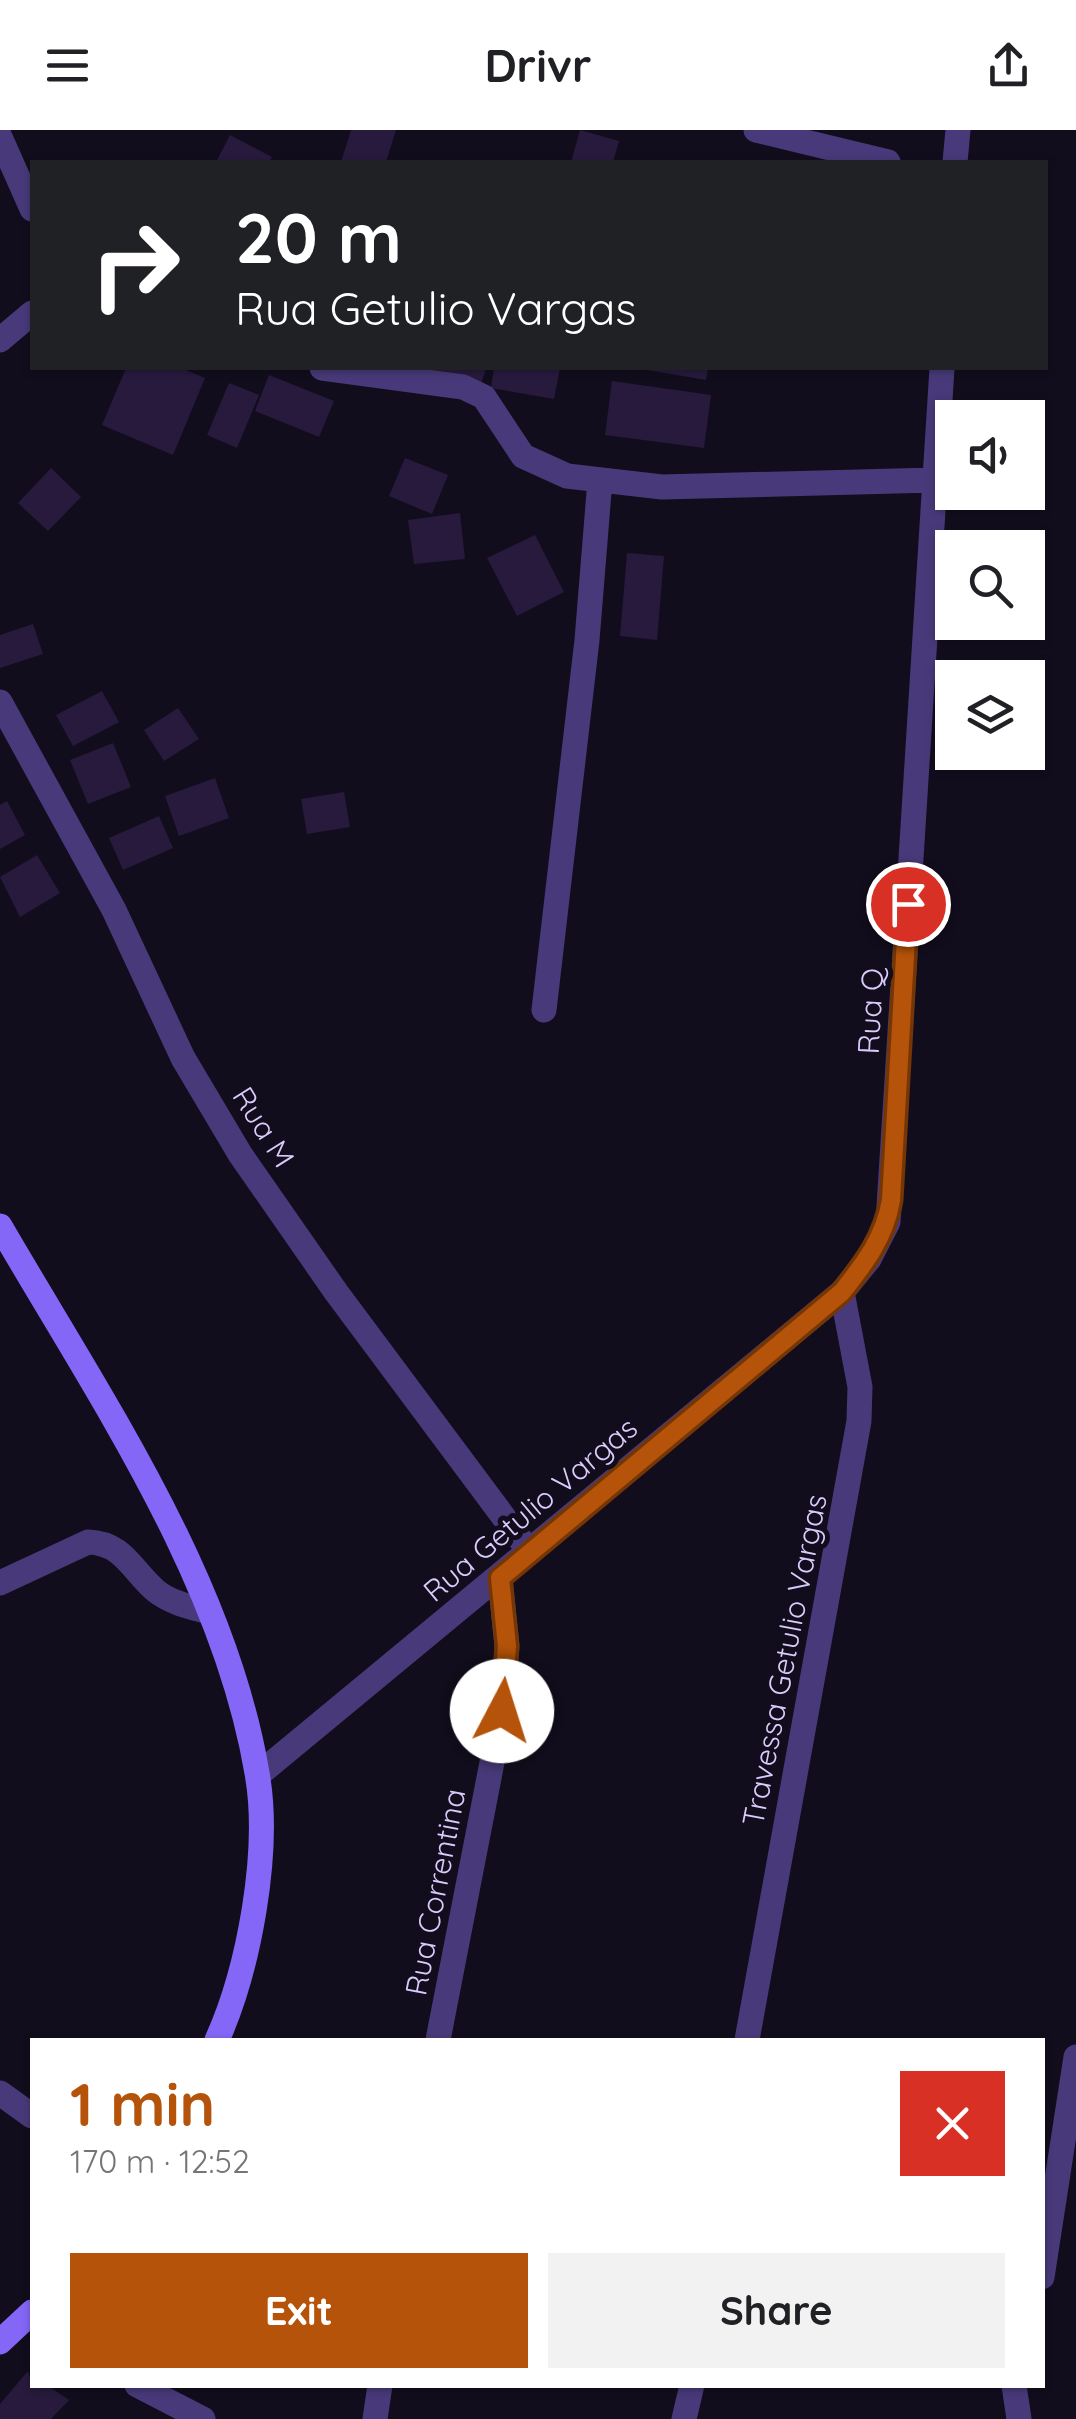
<!DOCTYPE html>
<meta charset="utf-8">
<style>
:root{--surface:#fff;--page:#f2f2f2;--text:#202124;--muted:#757577;--accent:#b45309}
body{margin:0;font-family:Quicksand,sans-serif;background:var(--page);color:var(--text);height:100vh;display:flex;flex-direction:column;font-size:38px;white-space:nowrap}
*{box-sizing:border-box;margin:0}
p{font-size:32px;color:var(--muted)}
.icon{flex:none;width:55px;height:55px;fill:none;stroke:currentColor;stroke-width:2;stroke-linecap:round;stroke-linejoin:round}
.map{position:relative;flex:1;overflow:hidden}
.side{position:absolute;left:30px;top:1908px;width:1015px;height:350px;display:flex;flex-direction:column;background:var(--surface);border-radius:0px;box-shadow:0 2px 8px #0004}
.side>*{flex:none}
.guide{position:absolute;left:30px;top:30px;width:1018px;height:210px;border-radius:0px;box-shadow:0 2px 8px #0004;background:#202124;color:#fff;overflow:hidden}
.controls{position:absolute;left:935px;top:270px;display:grid;gap:20px}
.controls a{display:grid;place-items:center;width:110px;height:110px;border-radius:0px;background:var(--surface);box-shadow:0 2px 8px #0004;font-size:50px}
.pin{position:absolute;display:grid;place-items:center;width:85px;height:85px;color:#fff;margin:-42px;border:5px solid #fff;border-radius:50%;box-shadow:0 2px 10px #0007}
.me{position:absolute;width:110px;margin:-55px;rotate:5deg;stroke-linejoin:round;filter:drop-shadow(0 0 8px #0008)}
.turn{display:flex;align-items:center;gap:35px;height:210px;padding:0 40px;font-size:45px}
.turn .icon{width:130px;height:130px;stroke-width:2.5}
.turn b{display:block;font-size:70px;line-height:85px}
.round{display:grid;place-items:center;flex:none;width:105px;height:105px;border-radius:0px;background:var(--page)}
.headline{display:flex;align-items:center;justify-content:space-between;height:170px;padding:0 40px}
h1{font-size:60px;font-weight:800;line-height:75px;color:var(--accent)}
.primary-button{display:flex;gap:20px;margin-top:auto;padding:20px 40px}
.primary-button a{flex:1;height:115px;border-radius:0px;background:var(--accent);color:#fff;font-size:40px;font-weight:800;line-height:115px;text-align:center}
.primary-button a+a{background:var(--page);color:var(--text)}
header{display:flex;justify-content:space-between;align-items:center;height:130px;padding:0 40px;background:var(--surface);font-size:45px;font-weight:800}
.map>svg:first-child{display:block}
.building{fill:#271a3d}
.lines{fill:none;stroke-linecap:round;stroke-linejoin:round}
.minor{stroke:#483a7a;stroke-width:25}
.secondary{stroke:#8567f8;stroke-width:25}
.route-casing{stroke:#753606;stroke-width:25}
.route{stroke:#b45309;stroke-width:18}
.labels{text-anchor:middle;dominant-baseline:central;stroke-width:10;stroke-linejoin:round;paint-order:stroke}
.street-label{font-size:30px;fill:#dacbfc;stroke:#120d1d}
</style>
<header><svg class="icon" aria-label="menu" viewBox="0 0 24 24"><path d="M4 6h16M4 12h16M4 18h16"/></svg>Drivr<svg class="icon" aria-label="share" viewBox="0 0 24 24"><path d="M12 15V3M7 8l5-5 5 5M5 13v7h14v-7"/></svg></header>
<div class="map">
<svg width="1076" height="2289" viewBox="0 0 1076 2289">
<rect width="100%" height="100%" fill="#120d1d"/>
<path class="building" d="M351 0H396L386 32H341Z
M580 0 619 11 613 32H571Z
M230 5 272 27 269 32H216Z
M126 238H181L205 248 173 325 102 295Z
M494 238H560L554 269 491 258Z
M635 238H708L706 250Z
M422 239V238H486L481 255Z
M269 245 334 271 319 307 255 281Z
M612 251 711 265 704 318 605 305Z
M229 253 259 265 237 318 207 305Z
M405 328 448 345 432 384 389 366Z
M51 338 81 367 48 401 18 373Z
M460 383 465 429 414 434 408 390Z
M535 405 564 462 517 486 487 428Z
M627 423 664 426 657 510 620 506Z
M33 494 43 524 0 538V505Z
M102 561 119 592 73 616 56 585Z
M178 578 199 609 164 631 144 600Z
M113 613 131 657 88 674 70 630Z
M215 648 229 688 179 706 165 666Z
M344 662 350 697 307 704 301 669Z
M7 671 25 705 0 719V675Z
M159 686 173 718 123 740 109 708Z
M37 725 60 763 20 787 0 747Z
M28 2241 32 2255H47L69 2270 51 2289H0V2274Z"/>
<g class="lines">
<path class="minor" d="M756 0 888 32
M0 7 32 79
M955 32 958 0
M0 210 32 183
M322 238 463 257 484 267 523 326 567 346 662 357 934 350
M0 572 114 780 183 928 240 1024 336 1162 529 1421
M544 880 587 510 600 350
M0 1453 88 1412C124 1413 132 1441 156 1461 171 1473 191 1477 209 1482
M258 1645 842 1162 869 1129 888 1092 942 238
M438 1910 502 1581 507 1516 500 1448
M747 1910 859 1291 860 1257 842 1162
M0 1963 32 1986
M1042 2147 1076 1927
M137 2255 203 2289
M1014 2255 1019 2289
M375 2289 380 2255
M684 2289 692 2255"/>
<path class="secondary" d="M0 1096C98 1265 224 1447 257 1643 271 1721 249 1839 217 1910
M0 2212 32 2182"/>
</g>
<g class="lines">
<defs>
<path id="route" d="M502 1581 507 1516 500 1448 842 1162C865 1133 885 1107 891 1070L908 774"/>
</defs>
<use href="#route" class="route-casing"/>
<use href="#route" class="route"/>
</g>
<g class="labels">
<g class="street-label">
<text transform="translate(870 881) rotate(-87)">Rua Q</text>
<text transform="translate(264 997) rotate(58)">Rua M</text>
<text transform="translate(530 1379) rotate(-40)">Rua Getulio Vargas</text>
<text transform="translate(784 1530) rotate(-79)">Travessa Getulio Vargas</text>
<text transform="translate(435 1762) rotate(-79)">Rua Correntina</text>
</g>
</g>
</svg>
<div class="controls">
<a><svg class="icon" aria-label="sound" viewBox="0 0 24 24"><path d="M4 9h4l5-4v14l-5-4H4zM17 9q2 3 0 6"/></svg></a>
<a><svg class="icon" aria-label="search" viewBox="0 0 24 24"><circle cx="10" cy="10" r="6"/><path d="M15 15l6 6"/></svg></a>
<a><svg class="icon" aria-label="layers" viewBox="0 0 24 24"><path d="M12 4l9 5-9 5-9-5zM3 14l9 5 9-5"/></svg></a>
</div>
<div class="pin" style="left:908px;top:774px;background:#d93025"><svg class="icon" aria-label="arrive" viewBox="0 0 24 24"><path d="M6 21V4h12l-3 4 3 4H6"/></svg></div>
<svg class="me" style="left:502px;top:1581px" viewBox="-20 -20 40 40"><circle r="19" fill="#fff"/><path d="M0-13L10 11 0 6-10 11z" fill="#b45309"/></svg>
<div class="guide">
<div class="turn"><svg class="icon" aria-label="right" viewBox="0 0 24 24"><path d="M7 20v-9h11M14 6l5 5-5 5"/></svg><div><b>20 m</b>Rua Getulio Vargas</div></div>
</div>
<section class="side">
<div class="headline"><div><h1>1 min</h1><p>170 m · 12:52</p></div><a class="round" style="background:#d93025;color:#fff"><svg class="icon" aria-label="close" viewBox="0 0 24 24"><path d="M6 6l12 12M18 6L6 18"/></svg></a></div>
<div class="primary-button"><a>Exit</a><a>Share</a></div>
</section>
</div>
